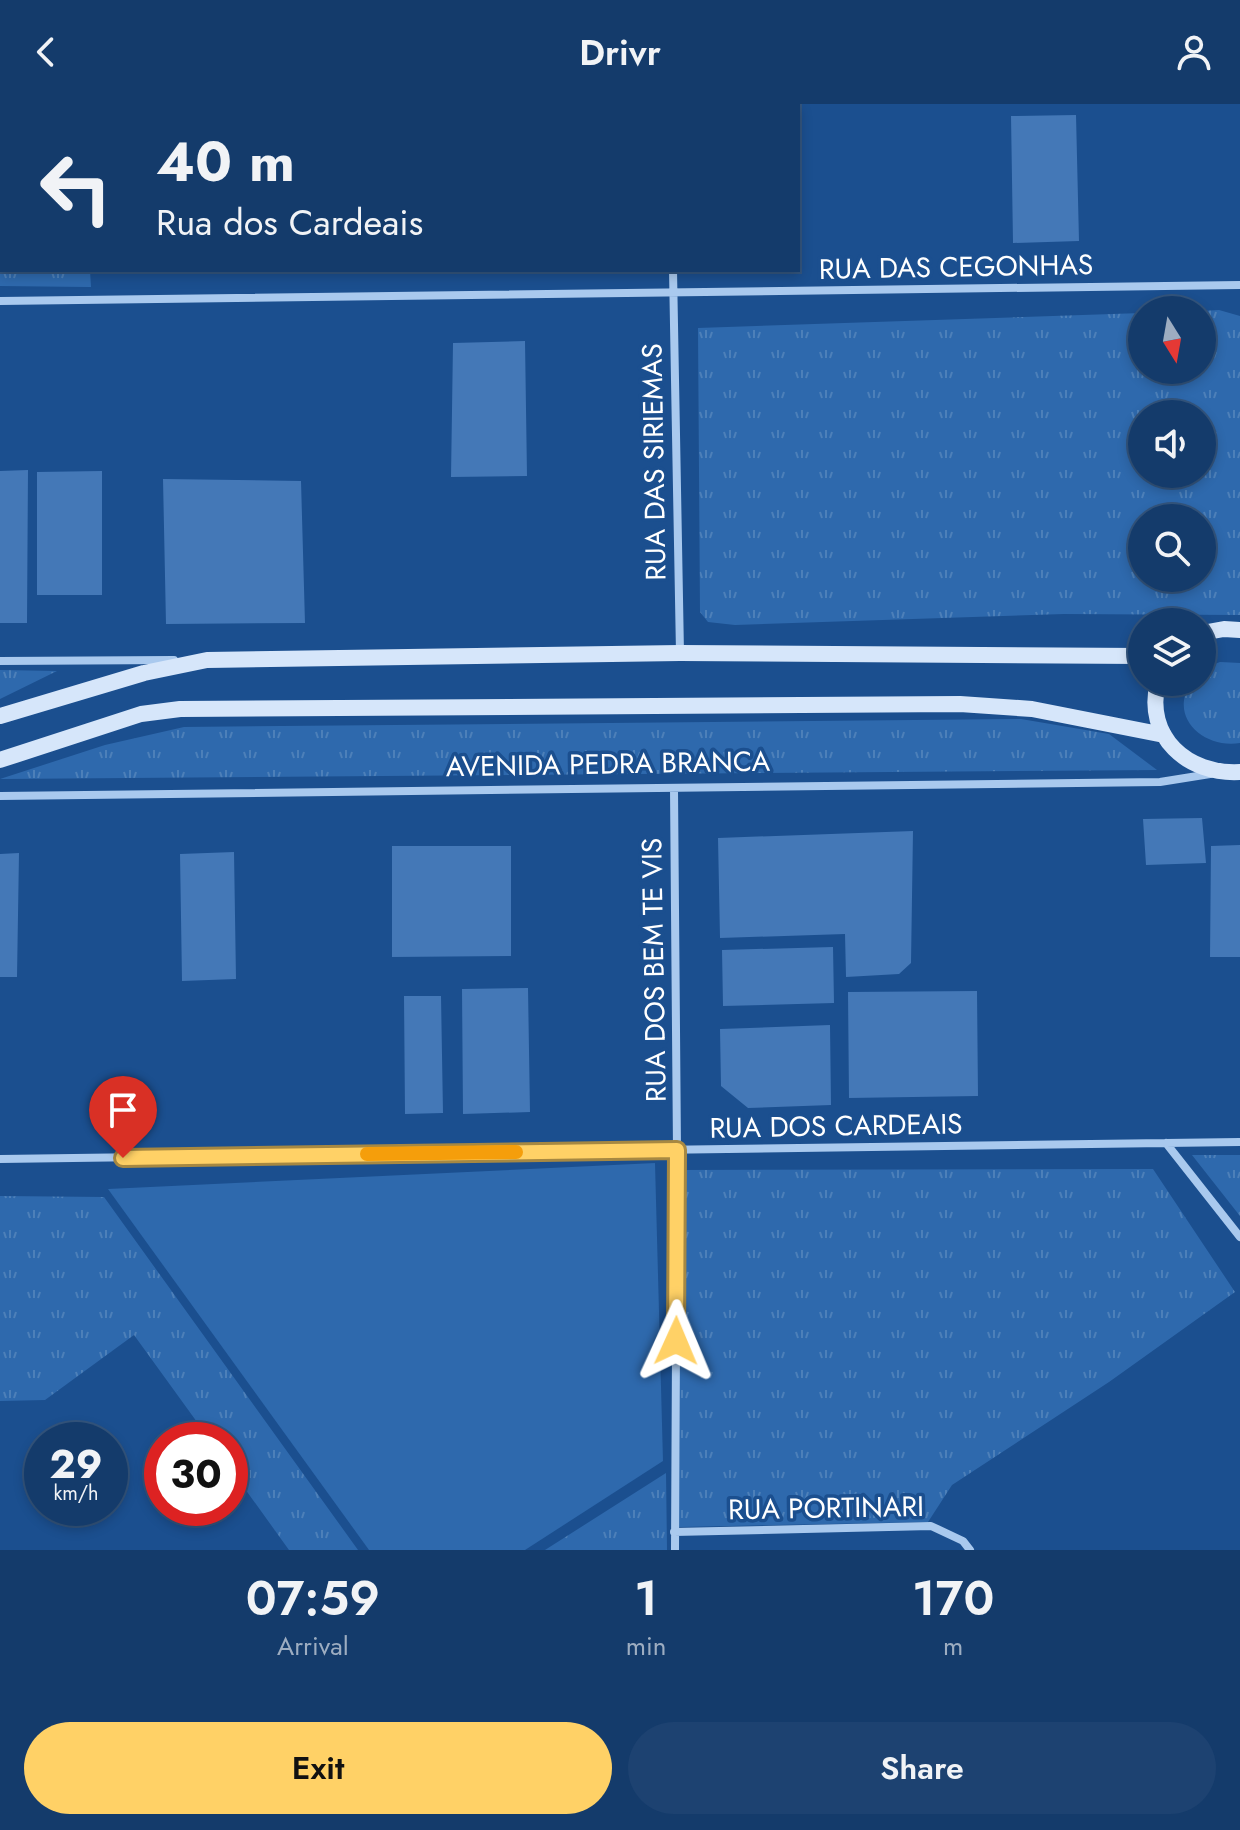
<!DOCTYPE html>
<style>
:root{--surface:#143b6b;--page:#1d4271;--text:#f1f3f6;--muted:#9dadc1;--line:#33557e;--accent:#ffd166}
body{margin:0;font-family:Jost,sans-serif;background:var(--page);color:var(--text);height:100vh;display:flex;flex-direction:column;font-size:30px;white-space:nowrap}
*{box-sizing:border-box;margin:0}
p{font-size:26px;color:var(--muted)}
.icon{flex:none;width:44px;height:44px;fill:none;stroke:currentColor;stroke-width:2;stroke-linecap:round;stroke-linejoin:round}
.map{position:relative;height:1446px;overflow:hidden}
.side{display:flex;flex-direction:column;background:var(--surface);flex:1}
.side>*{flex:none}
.banner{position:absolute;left:0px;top:0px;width:800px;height:168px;box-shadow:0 4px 12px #0003,0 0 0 2px var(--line);background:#143b6b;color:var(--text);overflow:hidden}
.needle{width:52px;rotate:169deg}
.buttons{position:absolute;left:1128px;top:192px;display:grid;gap:16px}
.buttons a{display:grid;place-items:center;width:88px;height:88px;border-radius:50%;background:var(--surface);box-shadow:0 4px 12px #0003,0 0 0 2px var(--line);font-size:40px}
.speed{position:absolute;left:24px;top:1318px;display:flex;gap:16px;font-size:40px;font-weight:700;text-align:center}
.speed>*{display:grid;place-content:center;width:104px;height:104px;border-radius:50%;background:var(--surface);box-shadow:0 4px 12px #0003,0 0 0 2px var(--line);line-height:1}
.speed small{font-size:20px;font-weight:400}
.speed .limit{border:12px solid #d22;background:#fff;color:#111}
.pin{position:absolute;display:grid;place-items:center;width:68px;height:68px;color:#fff;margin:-82px -34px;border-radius:50% 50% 50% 0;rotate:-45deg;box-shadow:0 0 8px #0007}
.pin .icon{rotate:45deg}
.me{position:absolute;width:88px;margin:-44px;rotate:1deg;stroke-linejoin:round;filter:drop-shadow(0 0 6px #0008)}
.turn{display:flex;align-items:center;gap:28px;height:168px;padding:0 24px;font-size:36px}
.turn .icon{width:104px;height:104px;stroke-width:2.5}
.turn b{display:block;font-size:56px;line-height:68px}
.eta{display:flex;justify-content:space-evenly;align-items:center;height:136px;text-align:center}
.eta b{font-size:48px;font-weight:600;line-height:56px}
.action{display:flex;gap:16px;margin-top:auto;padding:16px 24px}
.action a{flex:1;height:92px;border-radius:48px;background:var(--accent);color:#111;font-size:32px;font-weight:600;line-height:92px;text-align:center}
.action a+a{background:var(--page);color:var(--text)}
header{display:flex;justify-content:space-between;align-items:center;height:104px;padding:0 24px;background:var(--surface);font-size:36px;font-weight:600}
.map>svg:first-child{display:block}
.grass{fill:url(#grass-tufts);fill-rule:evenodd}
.garden{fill:#2e69ad}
.building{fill:#4478b7}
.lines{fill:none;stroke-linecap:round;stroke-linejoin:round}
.minor{stroke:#a9c9ee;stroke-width:8}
.secondary{stroke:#d6e6fa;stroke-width:16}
.route-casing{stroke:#a68842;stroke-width:20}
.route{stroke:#ffd166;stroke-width:14}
.slow{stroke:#f59e0b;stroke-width:14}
.labels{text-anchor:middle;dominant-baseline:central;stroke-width:7;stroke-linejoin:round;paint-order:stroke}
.street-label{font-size:28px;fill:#fff;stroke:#1b4f8f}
</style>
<header><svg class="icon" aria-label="back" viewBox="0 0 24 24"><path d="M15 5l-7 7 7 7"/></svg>Drivr<svg class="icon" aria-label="person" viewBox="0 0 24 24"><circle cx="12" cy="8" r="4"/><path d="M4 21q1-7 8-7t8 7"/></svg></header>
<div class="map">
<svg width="1240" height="1446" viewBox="0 0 1240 1446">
<defs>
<pattern id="grass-tufts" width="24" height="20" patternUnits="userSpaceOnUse" patternTransform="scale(2)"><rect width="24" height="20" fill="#2e69ad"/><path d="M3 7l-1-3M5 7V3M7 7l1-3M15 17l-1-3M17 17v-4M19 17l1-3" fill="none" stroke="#4d80b9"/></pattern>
</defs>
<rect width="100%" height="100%" fill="#1b4f8f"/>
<path class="grass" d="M0 0H140L2 2V166H90L91 183 0 182Z
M1219 206 1240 212V511L1064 510 735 521 708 518 700 508 698 224 1142 209V266H1202V207ZM1202 310V370H1142V310ZM1202 414V474H1142V414Z
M1220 558 1240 559V639C1204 645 1168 614 1191 578H1202V565Z
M0 566 57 567 0 595Z
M1021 615 1109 630 1157 666 0 675 105 641 184 623Z
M1192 1051H1240V1112Z
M1153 1065 1235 1188 1109 1278 952 1381 928 1418 679 1423 681 1066Z
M0 1092 104 1093 358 1446H289L230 1364V1336H210L134 1231 45 1296 0 1297Z
M666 1369 667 1446H545Z"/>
<path class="garden" d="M655 1059 663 1357 525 1446H369L108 1085Z"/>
<path class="building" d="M1076 11 1079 137 1013 139 1011 12Z
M525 237 527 372 451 373 453 239Z
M28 366 27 519H0V367Z
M102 367V491H37V368Z
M163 375 301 377 305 519 166 520Z
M1202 714 1206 759 1146 761 1143 715Z
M913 727 911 859 899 870 846 873 845 830 720 834 718 734Z
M1240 741V853H1210L1211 742Z
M392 742H511V852L392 853Z
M234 748 236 875 182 877 180 750Z
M19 749 17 873H0V750Z
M833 843 834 899 723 902 722 846Z
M528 884 530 1008 463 1010 462 885Z
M977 887 978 992 849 994 848 888Z
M404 892H441L443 1009 405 1010Z
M830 921 831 1001 748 1004 721 982 720 925Z"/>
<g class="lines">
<path class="minor" d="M671 0V2
M673 166 680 549
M0 197 1240 181
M0 557 174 556
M674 685 677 1046 675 1446
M0 692 1160 678 1210 670
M1166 1039 1240 1133
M0 1055 1240 1038
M674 1428 931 1422 963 1437 970 1446"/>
<path class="secondary" d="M1202 529 1224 525 1240 526
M1158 578C1144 633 1188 671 1240 668
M0 612 144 569 207 556 680 549 1142 552
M0 656 141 610 180 605 960 600 1032 605 1164 631"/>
</g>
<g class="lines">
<defs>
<path id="route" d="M123 1054 677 1046 676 1237"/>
</defs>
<use href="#route" class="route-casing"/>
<use href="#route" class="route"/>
<path class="slow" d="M367 1050 516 1048"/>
</g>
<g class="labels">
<g class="street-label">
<text transform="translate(956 163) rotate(-1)">RUA DAS CEGONHAS</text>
<text transform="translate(654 358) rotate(-91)">RUA DAS SIRIEMAS</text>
<text transform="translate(608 660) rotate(-1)">AVENIDA PEDRA BRANCA</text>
<text transform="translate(654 866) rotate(-91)">RUA DOS BEM TE VIS</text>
<text transform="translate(836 1022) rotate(-1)">RUA DOS CARDEAIS</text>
<text transform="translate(826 1404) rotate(-1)">RUA PORTINARI</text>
</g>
</g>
</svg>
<div class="buttons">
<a><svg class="needle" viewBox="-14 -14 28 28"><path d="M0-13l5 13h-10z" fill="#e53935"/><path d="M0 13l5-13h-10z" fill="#9dadc1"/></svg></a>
<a><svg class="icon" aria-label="sound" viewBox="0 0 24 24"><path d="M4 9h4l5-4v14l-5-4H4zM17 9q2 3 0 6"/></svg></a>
<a><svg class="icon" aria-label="search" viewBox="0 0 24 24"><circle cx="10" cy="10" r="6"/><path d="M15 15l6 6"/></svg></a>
<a><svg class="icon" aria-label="layers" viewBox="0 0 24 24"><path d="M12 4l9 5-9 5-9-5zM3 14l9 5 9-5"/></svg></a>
</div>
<div class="speed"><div>29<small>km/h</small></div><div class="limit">30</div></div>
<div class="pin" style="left:123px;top:1054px;background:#d93025"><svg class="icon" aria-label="arrive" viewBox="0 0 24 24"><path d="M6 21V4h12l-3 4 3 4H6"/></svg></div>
<svg class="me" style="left:676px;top:1237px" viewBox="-20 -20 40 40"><path d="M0-17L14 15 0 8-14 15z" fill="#ffd166" stroke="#fff" stroke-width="4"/></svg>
<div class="banner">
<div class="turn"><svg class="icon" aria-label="left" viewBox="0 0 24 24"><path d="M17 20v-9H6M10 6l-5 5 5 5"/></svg><div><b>40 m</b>Rua dos Cardeais</div></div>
</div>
</div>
<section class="side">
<div class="eta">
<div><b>07:59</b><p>Arrival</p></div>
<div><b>1</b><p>min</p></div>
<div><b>170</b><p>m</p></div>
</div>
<div class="action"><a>Exit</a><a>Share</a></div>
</section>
